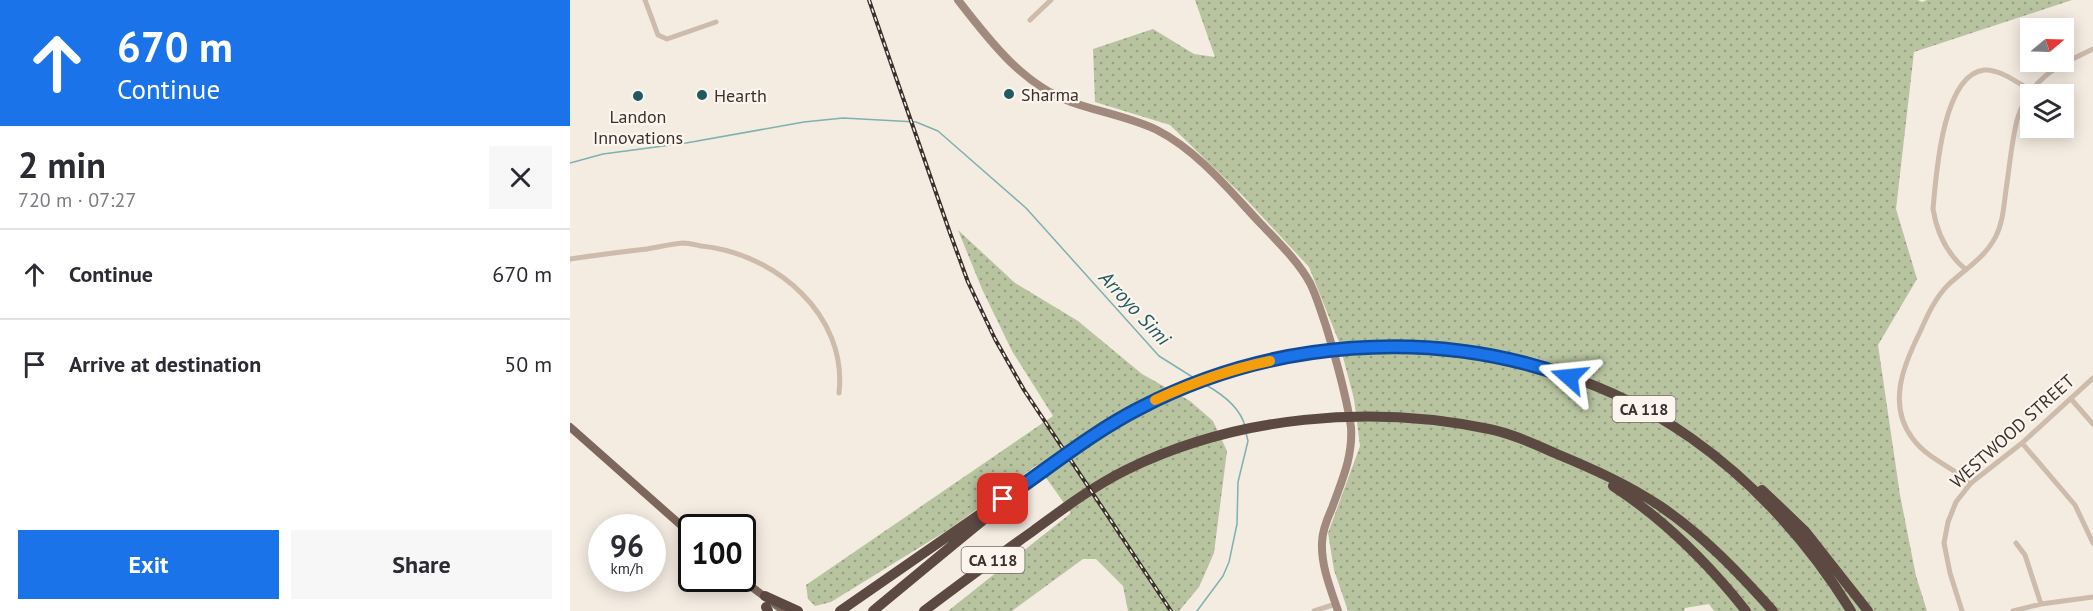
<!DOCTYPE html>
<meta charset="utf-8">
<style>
:root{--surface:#fff;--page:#f7f7f7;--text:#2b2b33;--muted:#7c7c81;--line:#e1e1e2;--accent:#1a73e8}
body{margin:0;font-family:"PT Sans",sans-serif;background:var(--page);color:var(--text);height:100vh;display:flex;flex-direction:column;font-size:22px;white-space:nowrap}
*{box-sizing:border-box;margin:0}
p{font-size:20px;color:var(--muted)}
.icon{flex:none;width:33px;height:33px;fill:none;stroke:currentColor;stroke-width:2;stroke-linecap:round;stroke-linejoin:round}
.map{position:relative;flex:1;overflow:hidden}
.panel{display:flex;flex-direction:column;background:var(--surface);width:570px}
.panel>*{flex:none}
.guide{background:#1a73e8;color:#fff;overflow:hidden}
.needle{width:39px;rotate:71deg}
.buttons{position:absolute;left:1450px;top:18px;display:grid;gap:12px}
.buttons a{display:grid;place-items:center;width:54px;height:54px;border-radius:0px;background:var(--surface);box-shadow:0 3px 15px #0003;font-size:30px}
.speed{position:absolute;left:18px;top:514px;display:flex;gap:12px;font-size:30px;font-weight:700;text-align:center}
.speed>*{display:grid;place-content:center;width:78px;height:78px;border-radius:50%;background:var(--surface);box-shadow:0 3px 15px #0003;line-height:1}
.speed small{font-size:15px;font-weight:400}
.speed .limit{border:3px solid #111;border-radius:9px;background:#fff;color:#111}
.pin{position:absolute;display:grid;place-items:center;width:51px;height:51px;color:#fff;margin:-26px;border-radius:12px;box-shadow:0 3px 9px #0006}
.me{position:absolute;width:66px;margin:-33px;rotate:288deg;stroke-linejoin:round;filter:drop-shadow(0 0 4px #0008)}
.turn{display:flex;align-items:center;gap:21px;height:126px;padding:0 18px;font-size:27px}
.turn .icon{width:78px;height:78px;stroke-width:2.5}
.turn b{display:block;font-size:42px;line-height:51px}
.round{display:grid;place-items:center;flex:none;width:63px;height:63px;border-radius:0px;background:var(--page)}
.head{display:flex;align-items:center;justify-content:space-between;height:102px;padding:0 18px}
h1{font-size:36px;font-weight:700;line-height:45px}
.action{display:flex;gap:12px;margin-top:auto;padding:12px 18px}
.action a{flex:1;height:69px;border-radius:0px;background:var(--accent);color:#fff;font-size:24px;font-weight:700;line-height:69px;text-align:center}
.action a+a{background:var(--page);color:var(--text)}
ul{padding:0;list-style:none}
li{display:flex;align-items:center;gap:18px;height:90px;padding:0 18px;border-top:2px solid var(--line)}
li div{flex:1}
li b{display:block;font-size:22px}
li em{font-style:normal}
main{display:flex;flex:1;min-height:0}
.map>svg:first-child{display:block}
.grass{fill:url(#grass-dots)}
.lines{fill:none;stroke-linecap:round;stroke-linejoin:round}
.stream{stroke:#7fb0b2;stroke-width:1.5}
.street{stroke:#cdbbac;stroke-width:5}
.secondary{stroke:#a18a7d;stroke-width:8}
.primary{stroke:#7d675c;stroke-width:8}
.highway{stroke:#5c4a42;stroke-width:10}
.rail-casing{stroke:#3b302b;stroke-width:4}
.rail{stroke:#fbf5ee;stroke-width:1.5;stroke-dasharray:4.5;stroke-linecap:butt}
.route-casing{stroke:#114b97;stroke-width:15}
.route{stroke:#1a73e8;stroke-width:10}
.slow{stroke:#f59e0b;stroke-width:10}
.poi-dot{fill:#1f5a5e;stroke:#fbf5ee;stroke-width:2}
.labels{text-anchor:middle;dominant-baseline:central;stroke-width:4.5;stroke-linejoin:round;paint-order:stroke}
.shield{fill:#fbf5ee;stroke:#756b66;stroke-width:1.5}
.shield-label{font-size:16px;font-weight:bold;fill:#3b302b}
.poi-label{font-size:18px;fill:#3b302b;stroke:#fbf5ee;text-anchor:start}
.street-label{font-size:18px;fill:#3b302b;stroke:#fbf5ee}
.water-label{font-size:20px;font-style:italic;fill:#1f5a5e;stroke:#fbf5ee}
</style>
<main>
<section class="panel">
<div class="guide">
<div class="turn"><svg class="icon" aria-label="ahead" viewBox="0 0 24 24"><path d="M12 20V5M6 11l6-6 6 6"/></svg><div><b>670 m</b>Continue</div></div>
</div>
<div class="head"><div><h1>2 min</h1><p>720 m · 07:27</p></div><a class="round"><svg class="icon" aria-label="close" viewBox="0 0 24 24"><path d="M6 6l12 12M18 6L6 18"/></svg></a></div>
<ul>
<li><svg class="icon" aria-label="ahead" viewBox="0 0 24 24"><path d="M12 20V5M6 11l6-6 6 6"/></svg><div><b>Continue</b></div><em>670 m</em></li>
<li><svg class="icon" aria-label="arrive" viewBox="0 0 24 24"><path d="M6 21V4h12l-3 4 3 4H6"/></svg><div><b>Arrive at destination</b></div><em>50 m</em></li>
</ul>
<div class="action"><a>Exit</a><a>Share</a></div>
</section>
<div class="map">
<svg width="1523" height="611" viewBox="0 0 1523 611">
<defs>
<pattern id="grass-dots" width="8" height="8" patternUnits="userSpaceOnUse" patternTransform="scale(1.5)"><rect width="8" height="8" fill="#b8c4a0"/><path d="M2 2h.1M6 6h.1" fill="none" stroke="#97a083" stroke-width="1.8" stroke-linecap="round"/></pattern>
</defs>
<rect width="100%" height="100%" fill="#f4ebe1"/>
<path class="grass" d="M625 0H1348L1352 2 1357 0H1502L1344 52 1326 209 1347 279 1308 345 1330 495 1346 576 1357 611H1144L1139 604 1115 608 1114 611H778L764 570 758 533 790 446 784 399 769 342 739 267 672 195 600 125 525 102 523 49 583 29 624 54 645 57Z
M388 230 445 283 508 321 572 374 620 401 643 421 657 451 644 553 629 587 609 611H558L553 586 526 559H513L442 611H378L501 513 467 465 381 528 261 602 245 606 238 599 236 585 483 416 442 351 412 289Z"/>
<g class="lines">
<path class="stream" d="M0 163 33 154 116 143 234 122 273 118 346 122 368 131 456 208 589 356 624 378
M636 385C652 394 670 407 675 426
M627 611 653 576 659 562 667 524 668 482 678 441 676 433"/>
<path class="street" d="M75 0 88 35 97 39 146 22
M460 20 481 0
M0 259C26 255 51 252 77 249 89 247 101 244 113 243 119 243 126 245 131 246 205 253 278 315 269 393
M1396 270C1377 254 1367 234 1363 209 1366 177 1372 75 1414 70 1430 69 1448 83 1460 90
M1501 399 1523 424
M1452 443 1505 505 1523 543
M1401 483C1382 467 1358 459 1343 439 1317 405 1333 366 1350 332 1357 316 1365 298 1378 285 1395 269 1415 258 1426 236 1434 220 1434 201 1437 183 1440 162 1442 140 1447 120 1460 78 1486 67 1523 49
M1446 543 1455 555 1471 604
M744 611 766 604
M1392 611 1380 573 1374 543 1378 522 1386 502 1401 483 1452 443 1523 378
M1443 611 1471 604 1523 597"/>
<path class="secondary" d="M388 0C419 40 452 84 501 102 529 112 560 117 587 130 628 151 660 191 691 224 708 242 728 261 740 283 747 297 751 312 756 326 766 359 776 393 781 427 783 457 772 480 762 508 757 519 752 531 752 543 751 566 761 590 768 611"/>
<path class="primary" d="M0 427 122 535
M171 579 214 611"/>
<path class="highway" d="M1043 486C1095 520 1138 563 1176 611
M1192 490 1235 531 1298 611
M195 596 228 611
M196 607 198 611
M270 611 413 512
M303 611C344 577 386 542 428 508 473 471 518 435 569 408 739 320 962 326 1121 438 1185 483 1240 544 1281 611
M354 611C390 584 426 557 463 531 493 509 522 487 556 470 666 416 800 404 919 429 943 434 964 444 987 454 1023 469 1057 484 1090 506 1133 535 1169 573 1203 611"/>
<defs>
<path id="rail" d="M299 0 380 233 398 282 425 339 454 390 601 611"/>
</defs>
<use href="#rail" class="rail-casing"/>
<use href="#rail" class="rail"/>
</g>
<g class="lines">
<defs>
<path id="route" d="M433 499C479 468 521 433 570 408 700 340 861 327 999 377"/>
</defs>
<use href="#route" class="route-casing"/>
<use href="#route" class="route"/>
<path class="slow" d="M585 400C622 383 660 369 700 361"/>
</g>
<g class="poi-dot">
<circle cx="439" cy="94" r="6"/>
<circle cx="132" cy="95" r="6"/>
<circle cx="68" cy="96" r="6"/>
</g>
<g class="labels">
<g class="shield">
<rect x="1042.5" y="396" width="63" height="26" rx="4.5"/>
<rect x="391.5" y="547" width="63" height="26" rx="4.5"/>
</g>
<g class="shield-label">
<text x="1074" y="409">CA 118</text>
<text x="423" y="560">CA 118</text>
</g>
<g class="poi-label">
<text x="451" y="94">Sharma</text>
<text x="144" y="95">Hearth</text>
<text x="68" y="116" text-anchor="middle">Landon<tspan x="68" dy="21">Innovations</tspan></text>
</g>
<g class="street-label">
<text transform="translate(1442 431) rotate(-42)">WESTWOOD STREET</text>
</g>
<g class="water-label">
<text transform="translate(565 308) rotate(47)">Arroyo Simi</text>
</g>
</g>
</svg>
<div class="buttons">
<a><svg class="needle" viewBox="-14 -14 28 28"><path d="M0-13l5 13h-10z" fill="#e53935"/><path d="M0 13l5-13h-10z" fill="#7c7c81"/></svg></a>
<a><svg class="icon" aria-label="layers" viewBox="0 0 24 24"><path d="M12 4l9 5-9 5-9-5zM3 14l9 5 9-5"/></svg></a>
</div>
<div class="speed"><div>96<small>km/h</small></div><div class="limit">100</div></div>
<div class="pin" style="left:433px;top:499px;background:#d93025"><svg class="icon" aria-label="arrive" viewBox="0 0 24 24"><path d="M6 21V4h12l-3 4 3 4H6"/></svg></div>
<svg class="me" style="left:999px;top:377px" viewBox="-20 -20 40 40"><path d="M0-17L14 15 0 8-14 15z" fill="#1a73e8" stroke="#fff" stroke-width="4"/></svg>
</div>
</main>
